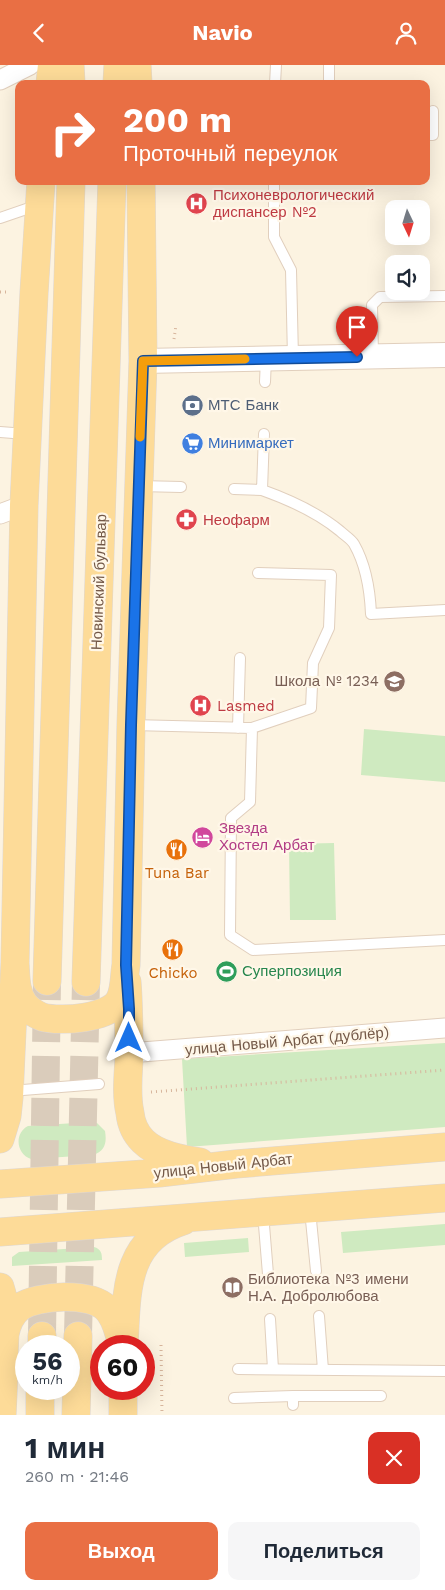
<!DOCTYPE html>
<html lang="ru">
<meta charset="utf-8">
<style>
:root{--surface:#fff;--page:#f6f6f7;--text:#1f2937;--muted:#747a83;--accent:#e96f44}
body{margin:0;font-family:"Work Sans",sans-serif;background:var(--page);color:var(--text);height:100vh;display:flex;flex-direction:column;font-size:19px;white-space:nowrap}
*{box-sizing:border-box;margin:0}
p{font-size:16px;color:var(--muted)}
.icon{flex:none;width:28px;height:28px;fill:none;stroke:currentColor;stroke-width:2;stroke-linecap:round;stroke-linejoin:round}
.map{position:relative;height:1350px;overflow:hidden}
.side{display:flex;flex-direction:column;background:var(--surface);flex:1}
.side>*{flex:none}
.guide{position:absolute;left:15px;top:15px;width:415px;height:105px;border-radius:10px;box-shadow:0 5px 20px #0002;background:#e96f44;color:#fff;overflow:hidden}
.needle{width:32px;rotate:176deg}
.fabs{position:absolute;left:385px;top:135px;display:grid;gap:10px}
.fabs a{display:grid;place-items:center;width:45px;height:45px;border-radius:10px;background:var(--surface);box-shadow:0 5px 20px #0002;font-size:25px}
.speed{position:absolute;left:15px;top:1270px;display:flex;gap:10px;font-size:25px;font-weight:700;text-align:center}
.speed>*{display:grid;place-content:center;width:65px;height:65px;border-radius:50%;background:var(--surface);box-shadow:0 5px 20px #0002;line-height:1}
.speed small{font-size:12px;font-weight:400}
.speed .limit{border:8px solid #d22;background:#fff;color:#111}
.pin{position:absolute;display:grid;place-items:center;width:42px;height:42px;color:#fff;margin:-51px -21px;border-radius:50% 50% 50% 0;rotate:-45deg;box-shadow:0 0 5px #0007}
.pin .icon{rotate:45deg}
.me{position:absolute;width:55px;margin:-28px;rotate:0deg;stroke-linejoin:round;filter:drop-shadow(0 0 4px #0008)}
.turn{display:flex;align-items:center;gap:18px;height:105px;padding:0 25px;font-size:22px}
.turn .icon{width:65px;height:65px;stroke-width:2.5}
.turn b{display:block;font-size:35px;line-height:42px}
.round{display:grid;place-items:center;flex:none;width:52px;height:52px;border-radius:10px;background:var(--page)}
.summary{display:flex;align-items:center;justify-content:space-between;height:85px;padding:0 25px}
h1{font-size:30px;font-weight:700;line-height:38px}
.primary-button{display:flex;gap:10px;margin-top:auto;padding:10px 25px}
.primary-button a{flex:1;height:58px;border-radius:10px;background:var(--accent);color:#fff;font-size:20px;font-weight:700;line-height:58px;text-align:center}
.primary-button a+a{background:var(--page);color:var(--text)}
header{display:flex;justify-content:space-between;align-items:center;height:65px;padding:0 25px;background:var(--accent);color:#fff;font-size:22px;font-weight:700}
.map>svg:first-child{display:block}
.green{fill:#cfeac0}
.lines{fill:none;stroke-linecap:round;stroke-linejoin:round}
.primary-tunnel{stroke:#daccbb;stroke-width:28;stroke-dasharray:28 14;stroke-linecap:butt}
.service-casing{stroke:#e1cfbd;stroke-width:12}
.minor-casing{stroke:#e1cfbd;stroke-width:21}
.tertiary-casing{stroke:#e1cfbd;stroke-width:26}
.primary-casing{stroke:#ded7d3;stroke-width:29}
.path{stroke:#d7b59c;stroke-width:3;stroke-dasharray:1 4;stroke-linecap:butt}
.service{stroke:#fff;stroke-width:10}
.minor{stroke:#fff;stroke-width:19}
.tertiary{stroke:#fff;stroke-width:24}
.primary{stroke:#fddb98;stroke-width:28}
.route-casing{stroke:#114b97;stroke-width:12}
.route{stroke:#1a73e8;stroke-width:9}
.slow{stroke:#f59e0b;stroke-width:9}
.labels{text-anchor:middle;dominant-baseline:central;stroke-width:4.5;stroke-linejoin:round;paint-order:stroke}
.health-label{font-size:15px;fill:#be3a42;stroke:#fff7e8;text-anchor:start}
.service-label{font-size:15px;fill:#4e5e75;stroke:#fff7e8;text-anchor:start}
.shop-label{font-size:15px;fill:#366cbe;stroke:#fff7e8;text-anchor:start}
.street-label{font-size:15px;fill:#745948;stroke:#fff7e8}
.education-label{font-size:15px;fill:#785e54;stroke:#fff7e8;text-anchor:end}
.hotel-label{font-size:15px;fill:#b23c85;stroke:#fff7e8;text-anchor:start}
.food-label{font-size:15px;fill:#c56008;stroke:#fff7e8}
.leisure-label{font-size:15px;fill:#27864d;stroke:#fff7e8;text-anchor:start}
</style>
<header><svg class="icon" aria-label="back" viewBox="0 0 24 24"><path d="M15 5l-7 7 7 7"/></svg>Navio<svg class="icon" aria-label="person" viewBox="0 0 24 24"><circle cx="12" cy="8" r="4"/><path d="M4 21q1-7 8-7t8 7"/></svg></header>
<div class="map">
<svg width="445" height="1350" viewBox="0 0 445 1350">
<rect width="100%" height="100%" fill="#fcf3e1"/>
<path class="green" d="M364 664 445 671V717L361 710Z
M334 778 336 855H290L289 779Z
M445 978V1062L187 1082 182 994Z
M91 1057 97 1058 105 1066C107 1078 105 1086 93 1090L31 1094C16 1089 14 1068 28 1061Z
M445 1159V1180L343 1188 341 1167Z
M248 1173 249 1187 185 1192 184 1178Z
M94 1182C101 1184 102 1188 102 1195L12 1201V1192L19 1187Z"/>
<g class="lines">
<path class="primary-tunnel" d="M42 1271 47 916
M78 1271 86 917"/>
<defs>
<path id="service" d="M329 0V19
M275 19 276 0
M426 70H433V46
M274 116V172L291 205 293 293
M0 153 38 140
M373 291 372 240 380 232 445 231
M265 317 266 293
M0 367 26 369
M264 369 262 425C290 435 317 447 340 466 344 470 351 474 354 479 366 500 370 525 371 549L445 545
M139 421 181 422
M234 424 262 425
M132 660 252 663 311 643 313 598 329 563 331 510 258 508
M238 663 240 593
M252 663 250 737 231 753 230 870 253 885 445 875
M10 1026 99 1019
M310 1145 316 1206
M263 1148 268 1209
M319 1251 323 1305
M270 1254 273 1304
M238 1304 445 1306
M234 1333 293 1331
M293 1340V1331H381"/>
<path id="minor" d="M0 15 30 0
M0 449 24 440
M129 988 445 963"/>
<path id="tertiary" d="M143 296 445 290"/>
<path id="primary" d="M70 0 71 19
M137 0 138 19
M50 19 52 0
M117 19 118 0
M15 898C16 911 15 927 24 939 28 944 35 949 42 952 60 957 111 954 120 934 125 924 124 911 126 900L131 660 143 296 141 116
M47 916 71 116
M86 917 112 116
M127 917C129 942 129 968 129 994 128 1012 126 1031 130 1048 131 1058 135 1068 143 1076 157 1090 181 1094 200 1097
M0 1074 7 1051 9 1032 15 898 24 440 34 228 41 116
M0 1119 159 1108 236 1099 445 1082
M0 1167 445 1133
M0 1222C7 1243 5 1267 4 1288 4 1309 3 1329 2 1350
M5 1269C7 1258 11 1249 20 1242 38 1230 90 1227 106 1243 116 1252 118 1267 122 1278
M42 1281V1271
M124 1281C127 1229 123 1175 183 1156
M40 1350V1324
M76 1350 78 1271
M123 1350V1324"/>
</defs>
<use href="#service" class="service-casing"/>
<use href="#minor" class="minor-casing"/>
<use href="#tertiary" class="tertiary-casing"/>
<use href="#primary" class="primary-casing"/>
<path class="path" d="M0 227H8
M174 274 176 260
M151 1027 445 1005
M161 1280 162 1350"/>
<use href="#service" class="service"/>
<use href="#minor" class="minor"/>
<use href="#tertiary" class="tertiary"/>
<use href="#primary" class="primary"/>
</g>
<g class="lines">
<defs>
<path id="route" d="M129 973V944L126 900 131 660 143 296 357 292"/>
</defs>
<use href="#route" class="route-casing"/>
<use href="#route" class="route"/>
<path class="slow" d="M140 372 143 296 245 294"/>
</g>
<defs>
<symbol id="hospital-disc" viewBox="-11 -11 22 22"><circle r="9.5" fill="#e0444e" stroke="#fff7e8"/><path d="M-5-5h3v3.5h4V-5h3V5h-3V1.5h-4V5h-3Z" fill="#fff"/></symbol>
<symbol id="bank-disc" viewBox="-11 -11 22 22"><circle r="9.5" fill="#5c6f8a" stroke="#fff7e8"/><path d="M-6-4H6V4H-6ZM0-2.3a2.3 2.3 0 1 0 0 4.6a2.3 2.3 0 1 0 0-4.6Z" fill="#fff"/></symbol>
<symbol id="supermarket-disc" viewBox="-11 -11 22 22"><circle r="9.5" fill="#3f7fe0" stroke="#fff7e8"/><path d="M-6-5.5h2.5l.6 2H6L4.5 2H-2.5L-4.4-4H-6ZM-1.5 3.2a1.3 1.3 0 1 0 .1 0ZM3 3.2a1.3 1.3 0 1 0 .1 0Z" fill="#fff"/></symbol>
<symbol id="pharmacy-disc" viewBox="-11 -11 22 22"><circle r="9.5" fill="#e0444e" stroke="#fff7e8"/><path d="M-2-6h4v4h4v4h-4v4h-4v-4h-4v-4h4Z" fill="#fff"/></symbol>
<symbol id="school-disc" viewBox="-11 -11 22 22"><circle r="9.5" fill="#8d6e63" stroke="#fff7e8"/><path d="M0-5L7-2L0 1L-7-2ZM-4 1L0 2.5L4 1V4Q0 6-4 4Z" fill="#fff"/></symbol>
<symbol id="hotel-disc" viewBox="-11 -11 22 22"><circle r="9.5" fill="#d1479c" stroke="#fff7e8"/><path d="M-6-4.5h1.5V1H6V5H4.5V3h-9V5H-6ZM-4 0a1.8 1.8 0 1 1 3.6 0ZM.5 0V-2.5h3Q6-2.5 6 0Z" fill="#fff"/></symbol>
<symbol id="restaurant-disc" viewBox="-11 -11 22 22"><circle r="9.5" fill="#e8710a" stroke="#fff7e8"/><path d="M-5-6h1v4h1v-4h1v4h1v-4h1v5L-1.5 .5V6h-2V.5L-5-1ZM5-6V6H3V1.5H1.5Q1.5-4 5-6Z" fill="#fff"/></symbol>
<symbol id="stadium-disc" viewBox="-11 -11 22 22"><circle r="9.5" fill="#2e9e5b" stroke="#fff7e8"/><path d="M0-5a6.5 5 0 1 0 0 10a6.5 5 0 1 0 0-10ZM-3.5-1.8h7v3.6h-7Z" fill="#fff"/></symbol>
<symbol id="library-disc" viewBox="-11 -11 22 22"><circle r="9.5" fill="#8d6e63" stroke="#fff7e8"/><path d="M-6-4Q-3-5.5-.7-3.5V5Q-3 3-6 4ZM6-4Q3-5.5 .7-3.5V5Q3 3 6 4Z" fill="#fff"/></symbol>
</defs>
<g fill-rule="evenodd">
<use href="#hospital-disc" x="184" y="126" width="25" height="25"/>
<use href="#bank-disc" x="180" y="328" width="25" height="25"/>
<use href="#supermarket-disc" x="180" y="366" width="25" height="25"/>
<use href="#pharmacy-disc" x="174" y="442" width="25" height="25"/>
<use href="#school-disc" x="382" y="604" width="25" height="25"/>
<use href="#hospital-disc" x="188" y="628" width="25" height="25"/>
<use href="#hotel-disc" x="190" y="760" width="25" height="25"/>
<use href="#restaurant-disc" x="164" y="772" width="25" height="25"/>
<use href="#restaurant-disc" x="160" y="872" width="25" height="25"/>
<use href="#stadium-disc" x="214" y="894" width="25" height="25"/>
<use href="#library-disc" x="220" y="1210" width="25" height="25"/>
</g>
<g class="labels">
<g class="health-label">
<text x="213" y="130">Психоневрологический<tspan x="213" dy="17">диспансер №2</tspan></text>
<text x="203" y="455">Неофарм</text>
<text x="217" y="641">Lasmed</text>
</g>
<g class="service-label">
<text x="208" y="340">МТС Банк</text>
</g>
<g class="shop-label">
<text x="208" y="378">Минимаркет</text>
</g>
<g class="street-label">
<text transform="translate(99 517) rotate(-88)">Новинский бульвар</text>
<text transform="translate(287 976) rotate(-5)">улица Новый Арбат (дублёр)</text>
<text transform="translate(223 1101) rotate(-6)">улица Новый Арбат</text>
</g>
<g class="education-label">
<text x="379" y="616">Школа № 1234</text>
<text x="248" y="1214" text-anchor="start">Библиотека №3 имени<tspan x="248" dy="17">Н.А. Добролюбова</tspan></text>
</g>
<g class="hotel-label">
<text x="219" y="763">Звезда<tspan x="219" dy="17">Хостел Арбат</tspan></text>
</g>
<g class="food-label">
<text x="177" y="808">Tuna Bar</text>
<text x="173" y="908">Chicko</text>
</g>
<g class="leisure-label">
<text x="242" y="906">Суперпозиция</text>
</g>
</g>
</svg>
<div class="fabs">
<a><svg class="needle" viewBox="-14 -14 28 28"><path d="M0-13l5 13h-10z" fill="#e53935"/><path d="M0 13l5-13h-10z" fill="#747a83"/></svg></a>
<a><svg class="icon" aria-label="sound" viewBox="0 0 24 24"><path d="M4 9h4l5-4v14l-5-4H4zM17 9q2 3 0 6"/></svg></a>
</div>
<div class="speed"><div>56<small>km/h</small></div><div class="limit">60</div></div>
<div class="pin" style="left:357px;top:292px;background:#d93025"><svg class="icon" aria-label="arrive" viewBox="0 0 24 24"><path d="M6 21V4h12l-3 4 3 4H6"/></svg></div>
<svg class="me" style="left:129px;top:973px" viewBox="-20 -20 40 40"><path d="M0-17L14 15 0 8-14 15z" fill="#1a73e8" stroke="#fff" stroke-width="4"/></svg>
<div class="guide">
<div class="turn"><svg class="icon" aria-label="right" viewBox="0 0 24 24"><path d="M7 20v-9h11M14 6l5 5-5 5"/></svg><div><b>200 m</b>Проточный переулок</div></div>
</div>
</div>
<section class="side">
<div class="summary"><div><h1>1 мин</h1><p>260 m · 21:46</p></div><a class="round" style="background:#d93025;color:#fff"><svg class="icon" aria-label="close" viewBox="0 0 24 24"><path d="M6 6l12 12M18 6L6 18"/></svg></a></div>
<div class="primary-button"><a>Выход</a><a>Поделиться</a></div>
</section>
